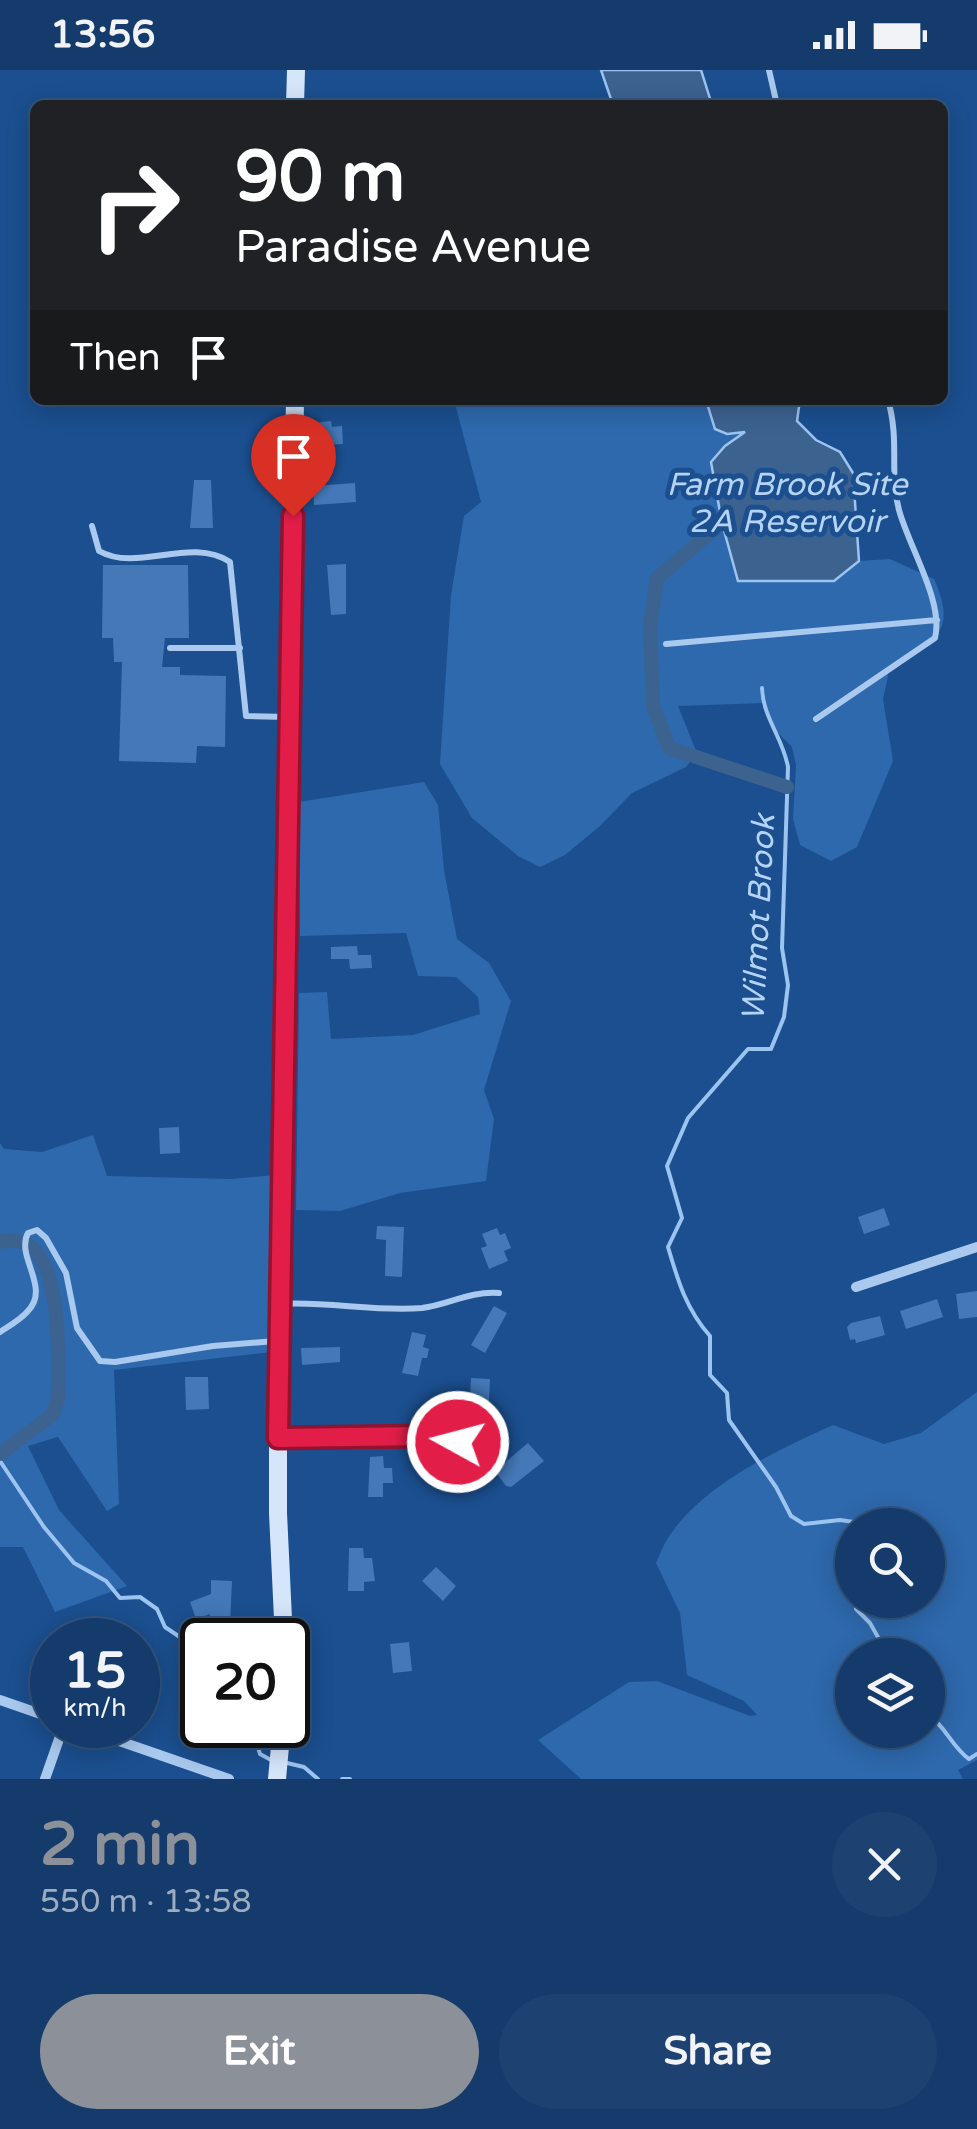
<!DOCTYPE html>
<meta charset="utf-8">
<style>
:root{--surface:#143b6b;--page:#1d4271;--text:#f1f3f6;--muted:#9dadc1;--line:#33557e;--accent:#8c9099}
body{margin:0;font-family:"Varela Round",sans-serif;background:var(--page);color:var(--text);height:100vh;display:flex;flex-direction:column;font-size:38px;white-space:nowrap}
*{box-sizing:border-box;margin:0}
p{font-size:32px;color:var(--muted)}
.icon{flex:none;width:55px;height:55px;fill:none;stroke:currentColor;stroke-width:2;stroke-linecap:round;stroke-linejoin:round}
.map{position:relative;height:1709px;overflow:hidden}
.panel{display:flex;flex-direction:column;background:var(--surface);flex:1}
.panel>*{flex:none}
.banner{position:absolute;left:30px;top:30px;width:918px;height:305px;border-radius:15px;box-shadow:0 5px 25px #0003,0 0 0 2px var(--line);background:#202124;color:#fff;overflow:hidden}
.fabs{position:absolute;left:835px;top:1438px;display:grid;gap:20px}
.fabs a{display:grid;place-items:center;width:110px;height:110px;border-radius:50%;background:var(--surface);box-shadow:0 5px 25px #0003,0 0 0 2px var(--line);font-size:50px}
.speed{position:absolute;left:30px;top:1548px;display:flex;gap:20px;font-size:50px;font-weight:700;text-align:center}
.speed>*{display:grid;place-content:center;width:130px;height:130px;border-radius:50%;background:var(--surface);box-shadow:0 5px 25px #0003,0 0 0 2px var(--line);line-height:1}
.speed small{font-size:25px;font-weight:400}
.speed .limit{border:5px solid #111;border-radius:15px;background:#fff;color:#111}
.pin{position:absolute;display:grid;place-items:center;width:85px;height:85px;color:#fff;margin:-102px -42px;border-radius:50% 50% 50% 0;rotate:-45deg;box-shadow:0 0 10px #0007}
.pin .icon{rotate:45deg}
.me{position:absolute;width:110px;margin:-55px;rotate:277deg;stroke-linejoin:round;filter:drop-shadow(0 0 8px #0008)}
.turn{display:flex;align-items:center;gap:35px;height:210px;padding:0 40px;font-size:45px}
.turn .icon{width:130px;height:130px;stroke-width:2.5}
.turn b{display:block;font-size:70px;line-height:85px}
.then{display:flex;align-items:center;height:95px;padding:0 40px;background:#0003;gap:20px;font-size:38px}
.round{display:grid;place-items:center;flex:none;width:105px;height:105px;border-radius:52px;background:var(--page)}
.headline{display:flex;align-items:center;justify-content:space-between;height:170px;padding:0 40px}
h1{font-size:60px;font-weight:800;line-height:75px;color:var(--accent)}
.action{display:flex;gap:20px;margin-top:auto;padding:20px 40px}
.action a{flex:1;height:115px;border-radius:60px;background:var(--accent);color:#fff;font-size:40px;font-weight:800;line-height:115px;text-align:center}
.action a+a{background:var(--page);color:var(--text)}
.status{display:flex;justify-content:space-between;align-items:center;height:70px;padding:0 50px;background:var(--surface);direction:ltr}
.status svg{height:28px;fill:currentColor}
.map>svg:first-child{display:block}
.green{fill:#2e69ad;fill-rule:evenodd}
.water{fill:#3c6290;stroke:#9cc4f0;stroke-width:2.5}
.lines{fill:none;stroke-linecap:round;stroke-linejoin:round}
.stream{stroke:#9cc4f0;stroke-width:4}
.canal{stroke:#3c6290;stroke-width:14}
.building{fill:#4478b7}
.lane{stroke:#a9c9ee;stroke-width:6}
.street{stroke:#a9c9ee;stroke-width:10}
.secondary{stroke:#d6e6fa;stroke-width:18}
.route-casing{stroke:#92132f;stroke-width:25}
.route{stroke:#e11d48;stroke-width:18}
.labels{text-anchor:middle;dominant-baseline:central;stroke-width:10;stroke-linejoin:round;paint-order:stroke}
.water-label{font-size:32px;font-style:italic;fill:#b5d3f5;stroke:#1b4f8f}
</style>
<div class="status"><b>13:56</b><svg viewBox="0 0 49 12"><path d="M0 12V9h3v3zM5 12V6h3v6zM10 12V3h3v9zM15 12V0h3v12zM26 1h20v11H26zM47 4h2v5h-2z"/></svg></div>
<div class="map">
<svg width="977" height="1709" viewBox="0 0 977 1709">
<rect width="100%" height="100%" fill="#1b4f8f"/>
<path class="green" d="M454 330H706L715 359 747 361 725 376 711 392 722 453 738 511H834L859 491 890 489 934 509C959 566 933 567 890 597L883 629 893 691 857 777 831 791 800 775 793 749 796 695 792 677 776 661 765 633 678 636 697 683 686 697 632 723 600 756 565 785 540 797 518 786 472 748 440 694 451 525 464 446 481 432Z
M424 712 438 735 444 800 457 869 489 893 511 931 484 1020 494 1049 486 1111 400 1123 340 1141 296 1140 299 923 327 922 331 969 413 965 480 944 478 927 456 907 418 906 406 863 300 866 299 732Z
M93 1065 107 1106 231 1109 275 1105 272 1282 114 1300 119 1434 107 1441 58 1367 28 1376 59 1440 127 1516 55 1542 23 1477H0V1073L4 1079 42 1082Z
M977 1322V1690L958 1700 963 1709H581L538 1670 629 1612 657 1611 750 1646 757 1645 744 1631 687 1605 680 1543 656 1493C660 1484 664 1473 670 1465 705 1413 778 1380 833 1355L884 1374 921 1363ZM928 1455V1530H852V1455ZM852 1585H928V1660H852Z"/>
<path class="water" d="M601 0H701L712 35H613Z
M706 330H800L797 351 816 370 840 382 853 403 859 491 834 511H738L722 453 711 392 725 376 745 362 727 364 715 359Z"/>
<g class="lines">
<path class="stream" d="M762 618C763 648 783 668 788 697L782 878 788 915 784 947 771 979H748L688 1048 667 1096 682 1148 668 1177C678 1211 686 1239 710 1266V1305L727 1323 729 1350 776 1417 791 1446 804 1454 840 1450 875 1455
M0 1391 44 1457 74 1493 106 1511 120 1528 140 1527 157 1539 165 1557 202 1582
M859 1530 856 1539 870 1553 888 1585
M928 1644C945 1656 953 1678 969 1689L977 1684
M255 1655V1667L260 1684 271 1690
M287 1693 304 1697 318 1709
M342 1709H350"/>
<path class="canal" d="M737 448 722 453 657 508 650 555 653 636 669 678 787 717
M0 1172C66 1153 58 1290 58 1329L52 1345 0 1384"/>
</g>
<path class="building" d="M331 351 332 357 342 356 343 374 321 375 320 365H310L311 353Z
M194 410H211L213 458H190Z
M355 413 356 432 314 435 313 416Z
M346 494V544L331 545 327 495Z
M103 495H188L189 568H165L162 597H180V605L226 606 225 677 197 676 196 693 119 691 122 592H114L113 568H102Z
M357 876 358 885H371L372 898 350 899 349 889H331V877Z
M179 1057 180 1083 160 1084 159 1058Z
M884 1138 890 1155 864 1164 858 1147Z
M377 1156 404 1157 402 1207 385 1206 386 1170 376 1169Z
M497 1158 500 1165 505 1163 511 1178 504 1181 508 1191 489 1199 481 1178 487 1176 482 1164Z
M977 1221V1247L959 1249 956 1224Z
M937 1229 943 1247 906 1259 900 1241Z
M494 1236 507 1243 485 1283 471 1275Z
M880 1246 885 1265 856 1273 855 1269 850 1270 847 1257 851 1253Z
M412 1262 426 1265 423 1277 429 1279 427 1288H422L418 1306 402 1303Z
M340 1277V1292L302 1295 301 1278Z
M185 1307H208L209 1339 186 1340Z
M471 1308 490 1309 488 1351 469 1350Z
M528 1373 544 1391 511 1417 506 1416 495 1401Z
M383 1386 384 1398H392L393 1413H383V1427H368L370 1387Z
M349 1478H363L364 1488H372L375 1511 364 1512V1521H348Z
M436 1497 456 1516 443 1531 422 1511Z
M211 1510 232 1511 230 1555 209 1554 210 1544 196 1549 190 1532 211 1524Z
M409 1572 412 1601 393 1603 390 1574Z"/>
<g class="lines">
<path class="lane" d="M769 0 777 35
M92 456 99 481C138 503 190 466 230 492L246 646 288 647
M666 574 937 550
M170 578H240
M816 649 935 568C944 532 909 477 899 440 889 403 900 371 888 330
M280 1234C327 1231 376 1242 422 1238 449 1235 468 1221 499 1223
M0 1262C9 1256 20 1250 27 1242 52 1218 15 1187 28 1163L37 1160 46 1168 66 1203 77 1258 100 1291 115 1292 213 1276 275 1271
M279 1368 424 1366 458 1372"/>
<path class="street" d="M856 1217 977 1177
M0 1630 52 1648
M73 1655 229 1709
M45 1709 64 1655"/>
<path class="secondary" d="M295 35 296 0
M284 1570 278 1443V1300L295 330
M277 1709 282 1655"/>
</g>
<g class="lines">
<defs>
<path id="route" d="M293 446 278 1368 424 1366 458 1372"/>
</defs>
<use href="#route" class="route-casing"/>
<use href="#route" class="route"/>
</g>
<g class="labels">
<g class="water-label">
<text x="787" y="415">Farm Brook Site<tspan x="787" dy="37">2A Reservoir</tspan></text>
<text transform="translate(759 848) rotate(-87)">Wilmot Brook</text>
</g>
</g>
</svg>
<div class="fabs">
<a><svg class="icon" aria-label="search" viewBox="0 0 24 24"><circle cx="10" cy="10" r="6"/><path d="M15 15l6 6"/></svg></a>
<a><svg class="icon" aria-label="layers" viewBox="0 0 24 24"><path d="M12 4l9 5-9 5-9-5zM3 14l9 5 9-5"/></svg></a>
</div>
<div class="speed"><div>15<small>km/h</small></div><div class="limit">20</div></div>
<div class="pin" style="left:293px;top:446px;background:#d93025"><svg class="icon" aria-label="arrive" viewBox="0 0 24 24"><path d="M6 21V4h12l-3 4 3 4H6"/></svg></div>
<svg class="me" style="left:458px;top:1372px" viewBox="-20 -20 40 40"><circle r="17" fill="#e11d48" stroke="#fff" stroke-width="3"/><path d="M0-11L8 9 0 5-8 9z" fill="#fff"/></svg>
<div class="banner">
<div class="turn"><svg class="icon" aria-label="right" viewBox="0 0 24 24"><path d="M7 20v-9h11M14 6l5 5-5 5"/></svg><div><b>90 m</b>Paradise Avenue</div></div>
<div class="then">Then<svg class="icon" aria-label="arrive" viewBox="0 0 24 24"><path d="M6 21V4h12l-3 4 3 4H6"/></svg></div>
</div>
</div>
<section class="panel">
<div class="headline"><div><h1>2 min</h1><p>550 m · 13:58</p></div><a class="round"><svg class="icon" aria-label="close" viewBox="0 0 24 24"><path d="M6 6l12 12M18 6L6 18"/></svg></a></div>
<div class="action"><a>Exit</a><a>Share</a></div>
</section>
